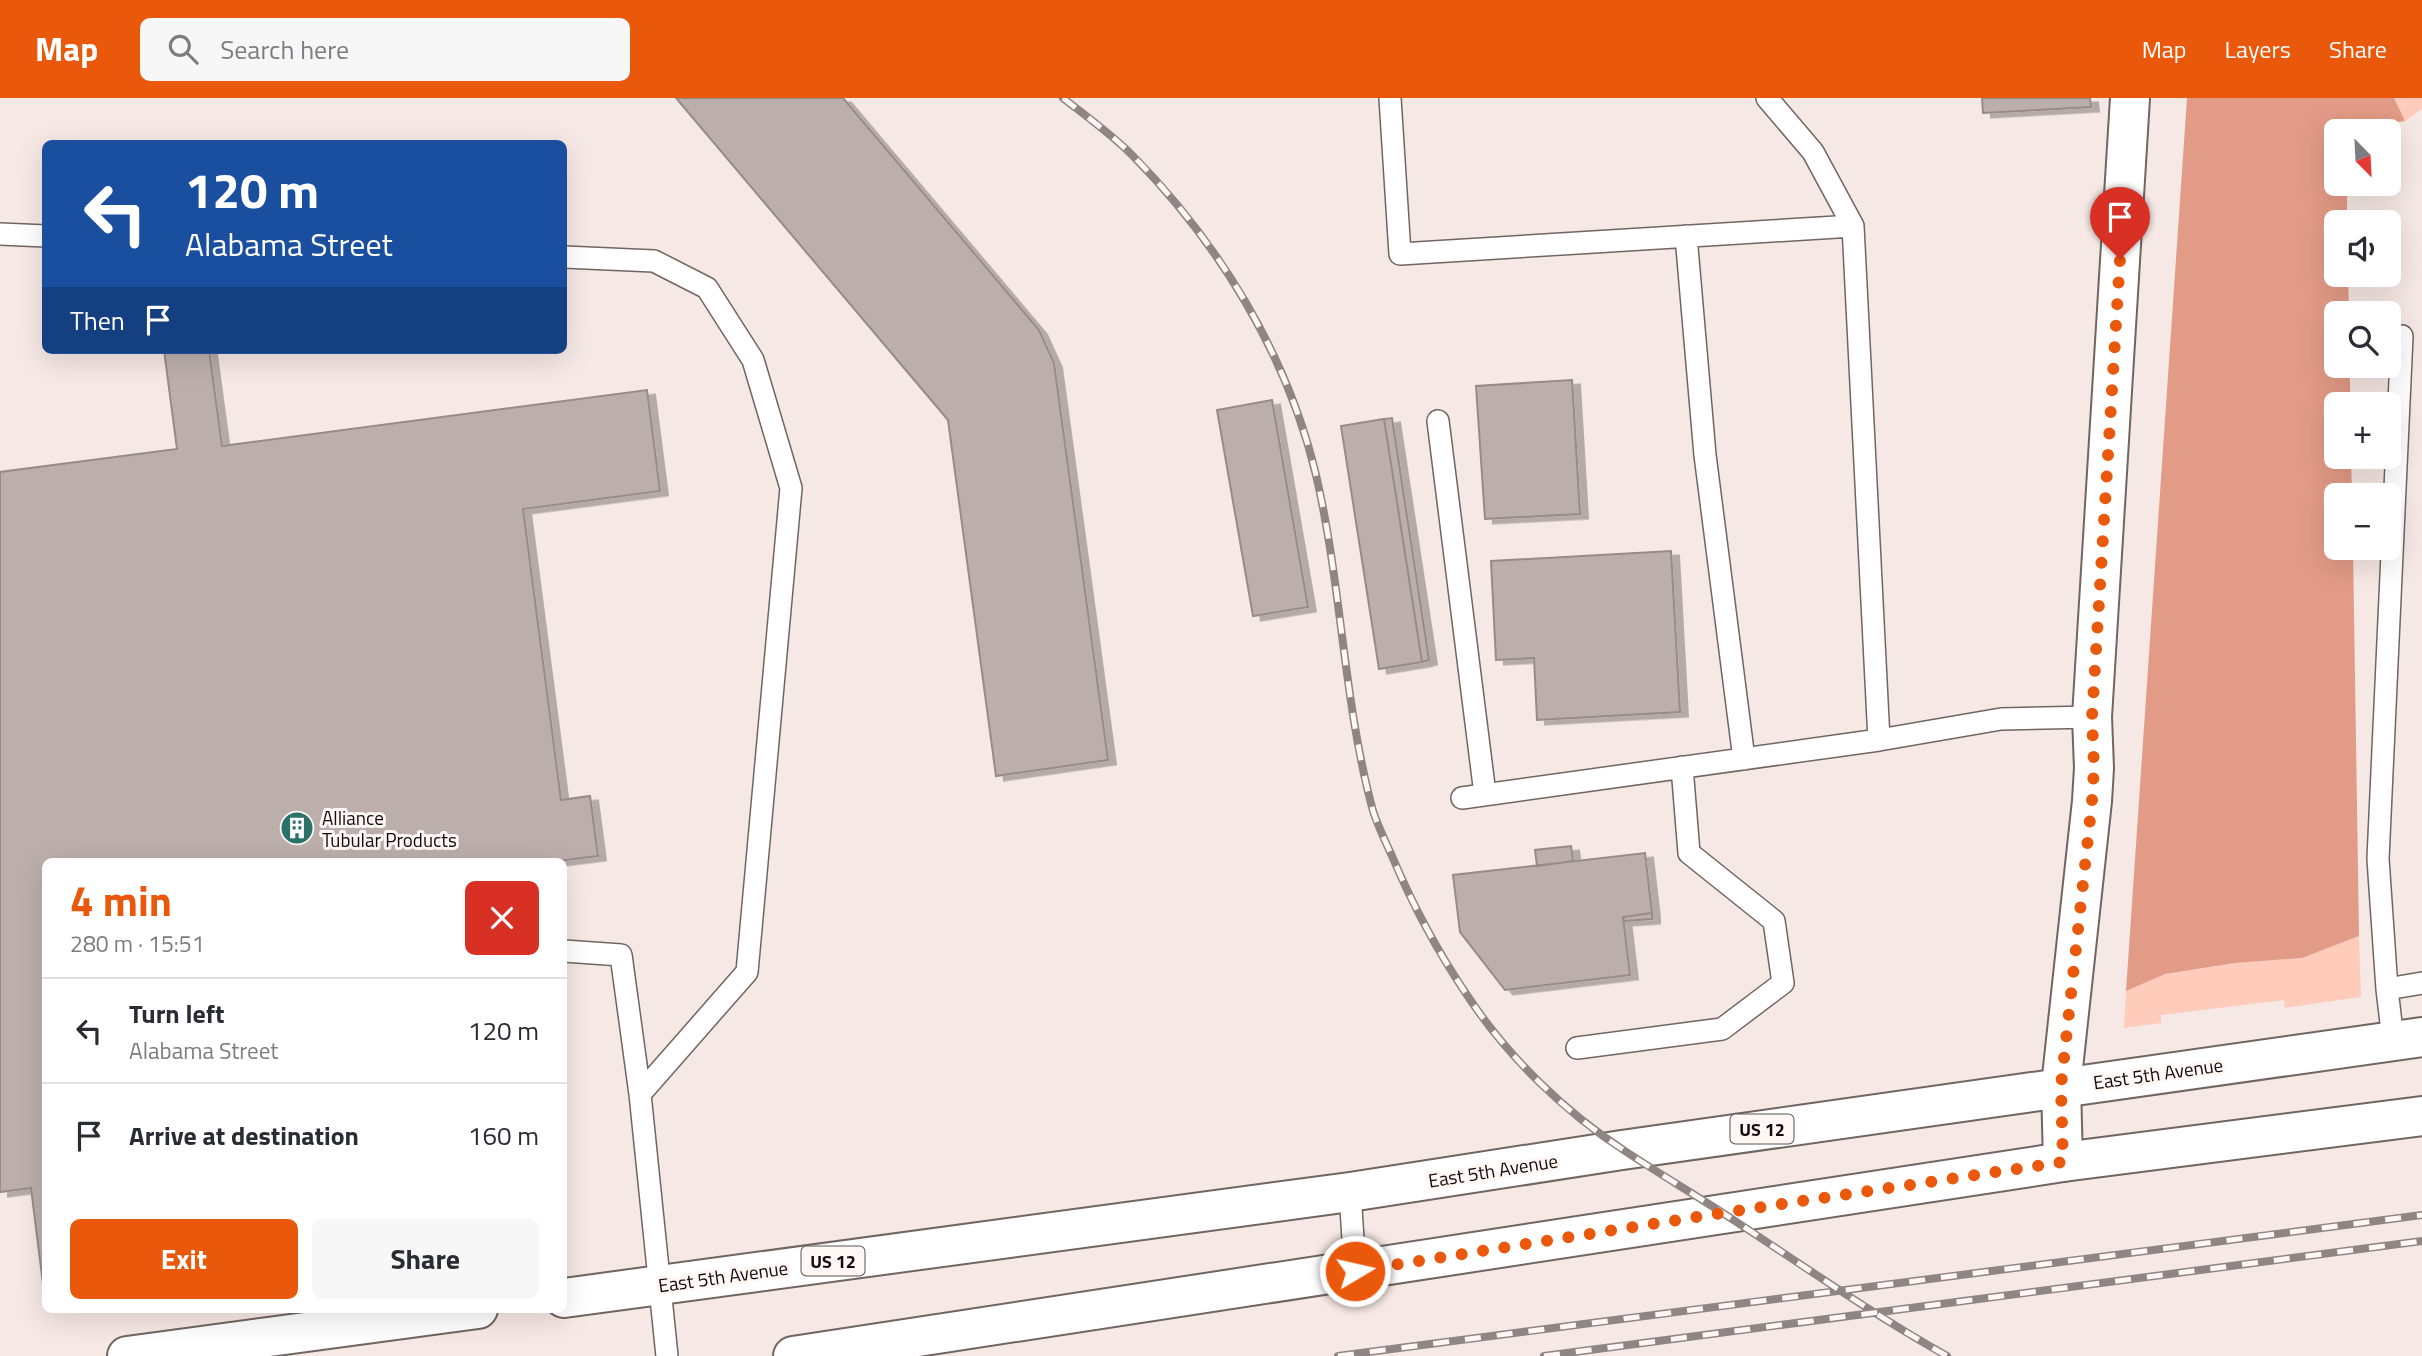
<!DOCTYPE html>
<meta charset="utf-8">
<style>
:root{--surface:#fff;--page:#f7f7f7;--text:#2b2b33;--muted:#7c7c81;--line:#e1e1e2;--accent:#ea580c}
body{margin:0;font-family:"Titillium Web",sans-serif;background:var(--page);color:var(--text);height:100vh;display:flex;flex-direction:column;font-size:26px;white-space:nowrap}
*{box-sizing:border-box;margin:0}
p{font-size:23px;color:var(--muted)}
.icon{flex:none;width:38px;height:38px;fill:none;stroke:currentColor;stroke-width:2;stroke-linecap:round;stroke-linejoin:round}
.map{position:relative;flex:1;overflow:hidden}
.panel{position:absolute;left:42px;top:760px;width:525px;height:455px;display:flex;flex-direction:column;background:var(--surface);border-radius:10px;box-shadow:0 7px 28px #0002}
.panel>*{flex:none}
.banner{position:absolute;left:42px;top:42px;width:525px;height:214px;border-radius:10px;box-shadow:0 7px 28px #0002;background:#1a4fa0;color:#fff;overflow:hidden}
.needle{width:46px;rotate:156deg}
.controls{position:absolute;left:2324px;top:21px;display:grid;gap:14px}
.controls a{display:grid;place-items:center;width:77px;height:77px;border-radius:10px;background:var(--surface);box-shadow:0 7px 28px #0002;font-size:35px}
.pin{position:absolute;display:grid;place-items:center;width:60px;height:60px;color:#fff;margin:-72px -30px;border-radius:50% 50% 50% 0;rotate:-45deg;box-shadow:0 0 7px #0007}
.pin .icon{rotate:45deg}
.me{position:absolute;width:77px;margin:-38px;rotate:81deg;stroke-linejoin:round;filter:drop-shadow(0 0 5px #0008)}
.turn{display:flex;align-items:center;gap:24px;height:147px;padding:0 28px;font-size:32px}
.turn .icon{width:91px;height:91px;stroke-width:2.5}
.turn b{display:block;font-size:49px;line-height:60px}
.then{display:flex;align-items:center;height:66px;padding:0 28px;background:#0003;gap:14px;font-size:26px}
.round{display:grid;place-items:center;flex:none;width:74px;height:74px;border-radius:10px;background:var(--page)}
.summary{display:flex;align-items:center;justify-content:space-between;height:119px;padding:0 28px}
h1{font-size:42px;font-weight:700;line-height:52px;color:var(--accent)}
.primary-button{display:flex;gap:14px;margin-top:auto;padding:14px 28px}
.primary-button a{flex:1;height:80px;border-radius:10px;background:var(--accent);color:#fff;font-size:28px;font-weight:700;line-height:80px;text-align:center}
.primary-button a+a{background:var(--page);color:var(--text)}
ul{padding:0;list-style:none}
li{display:flex;align-items:center;gap:21px;height:105px;padding:0 28px;border-top:2px solid var(--line)}
li div{flex:1}
li b{display:block;font-size:26px}
li em{font-style:normal}
header{display:flex;align-items:center;gap:42px;box-sizing:border-box;height:98px;padding:0 35px;background:var(--accent);color:#fff}
header strong{font-size:33px}
nav{display:flex;gap:38px;margin-inline-start:auto;font-size:24px}
.search{width:490px;height:63px;background:var(--page);display:flex;align-items:center;gap:18px;box-sizing:border-box;padding:0 24px;border-radius:10px;color:var(--muted);font-size:26px}
.map>svg:first-child{display:block}
.green{fill:#ffcbbb}
.forest{fill:#e29b86}
.building{fill:#bcafab;stroke:#988b87;stroke-width:2;filter:url(#shadow)}
.lines{fill:none;stroke-linecap:round;stroke-linejoin:round}
.lane-casing{stroke:#716561;stroke-width:24}
.street-casing{stroke:#716561;stroke-width:42}
.primary-casing{stroke:#716561;stroke-width:42}
.lane{stroke:#fff;stroke-width:21}
.street{stroke:#fff;stroke-width:38}
.primary{stroke:#fff;stroke-width:38}
.rail-casing{stroke:#8f8582;stroke-width:8}
.rail{stroke:#fff7f4;stroke-width:5;stroke-dasharray:16;stroke-linecap:butt}
.route{stroke:#ea580c;stroke-width:12;stroke-dasharray:0 21.6}
.labels{text-anchor:middle;dominant-baseline:central;stroke-width:6;stroke-linejoin:round;paint-order:stroke}
.shield{fill:#fff7f4;stroke:#595352;stroke-width:2}
.shield-label{font-size:18px;font-weight:bold;fill:#120d0c}
.poi-label{font-size:19px;fill:#120d0c;stroke:#fff7f4;text-anchor:start}
.street-label{font-size:19px;fill:#120d0c;stroke:#fff7f4}
</style>
<header>
<strong>Map</strong>
<div class="search"><svg class="icon" aria-label="search" viewBox="0 0 24 24"><circle cx="10" cy="10" r="6"/><path d="M15 15l6 6"/></svg>Search here</div>
<nav><a>Map</a><a>Layers</a><a>Share</a></nav>
</header>
<div class="map">
<svg width="2422" height="1258" viewBox="0 0 2422 1258">
<defs>
<filter id="shadow"><feDropShadow dx="8" dy="4.5" stdDeviation="0" flood-color="#0004"/></filter>
</defs>
<rect width="100%" height="100%" fill="#f6e8e4"/>
<path class="green" d="M2394 0H2422V11L2405 23Z
M2359 838 2361 899 2285 910 2284 902 2161 917V925L2124 930 2126 893 2165 876 2235 865 2302 860Z"/>
<path class="forest" d="M2187 0H2394L2405 23 2336 33V86H2347V124H2336V177H2348L2349 215H2336V268H2350V306H2336V359H2351L2352 397H2336V450H2353L2359 838 2302 860 2235 865 2165 876 2126 893Z"/>
<path class="building" d="M676 0H843L1039 232 1054 265 1108 662 996 678 948 322Z
M1982 0H2090L2091 9 1983 15Z
M164 252H209L222 348 647 292 660 393 523 411 561 702 590 698 598 758 558 763H46V1186H43L31 1090 0 1094V374L177 351Z
M1572 282 1580 416 1485 421 1476 288Z
M1272 302 1308 509 1253 518 1217 312Z
M1392 320 1429 562 1422 564 1384 321Z
M1384 321 1422 564 1379 571 1341 328Z
M1671 453 1680 614 1537 622 1534 560 1496 562 1491 463Z
M1571 748 1573 763 1537 768 1535 752Z
M1645 755 1652 815 1623 819 1630 877 1505 892 1460 834 1453 777Z
M1652 815V821L1624 823 1623 819Z"/>
<g class="lines">
<defs>
<path id="lane" d="M1390 0 1400 156 1853 128 1879 642
M1767 0 1813 54 1853 128
M0 136 46 138
M1686 138 1705 357 1744 661
M564 159 654 163 707 190 753 262 791 390 747 874 640 996
M1438 323 1485 696
M1462 700 1879 642 2001 621 2092 619
M564 853 621 857 640 996 667 1258
M2387 891 2422 885
M2393 942 2387 891 2378 761 2402 238
M1577 950 1722 931 1783 885 1774 823 1689 755 1682 669
M1350 1094 1355 1173"/>
<path id="street" d="M2063 1064 2061 988 2092 703 2094 670 2092 619 2130 0"/>
<path id="primary" d="M564 1200 1350 1094 1622 1052 2422 939
M127 1258 478 1211
M793 1258 2063 1064 2422 1018"/>
</defs>
<use href="#lane" class="lane-casing"/>
<use href="#street" class="street-casing"/>
<use href="#primary" class="primary-casing"/>
<use href="#lane" class="lane"/>
<use href="#street" class="street"/>
<use href="#primary" class="primary"/>
<defs>
<path id="rail" d="M1063 0C1086 18 1111 36 1132 57 1219 145 1287 256 1316 377 1342 488 1343 603 1373 713 1378 728 1385 743 1392 758 1413 808 1439 856 1469 900 1509 960 1565 1014 1625 1053 1661 1077 1699 1099 1735 1123 1805 1169 1874 1217 1947 1258
M1338 1258 2422 1117
M1544 1258 2422 1143"/>
</defs>
<use href="#rail" class="rail-casing"/>
<use href="#rail" class="rail"/>
</g>
<g class="lines">
<path class="route" d="M1355 1173 1722 1115 2063 1064 2061 988 2092 703 2094 670 2092 619 2120 161"/>
</g>
<defs>
<symbol id="building-disc" viewBox="-11 -11 22 22"><circle r="9.5" fill="#2a726a" stroke="#fff7f4"/><path d="M-4-6H4V6H1V3H-1V6H-4ZM-2.5-4.3h1.7v1.8h-1.7ZM.8-4.3h1.7v1.8H.8ZM-2.5-1h1.7V.8h-1.7ZM.8-1h1.7V.8H.8Z" fill="#fff"/></symbol>
</defs>
<g fill-rule="evenodd">
<use href="#building-disc" x="278" y="711" width="38" height="38"/>
</g>
<g class="labels">
<g class="shield">
<rect x="1730.5" y="1016.5" width="63" height="29" rx="5"/>
<rect x="801.5" y="1148.5" width="63" height="29" rx="5"/>
</g>
<g class="shield-label">
<text x="1762" y="1031">US 12</text>
<text x="833" y="1163">US 12</text>
</g>
<g class="poi-label">
<text x="322" y="719">Alliance<tspan x="322" dy="22">Tubular Products</tspan></text>
</g>
<g class="street-label">
<text transform="translate(2158 975) rotate(-8)">East 5th Avenue</text>
<text transform="translate(1493 1072) rotate(-9)">East 5th Avenue</text>
<text transform="translate(723 1178) rotate(-8)">East 5th Avenue</text>
</g>
</g>
</svg>
<div class="controls">
<a><svg class="needle" viewBox="-14 -14 28 28"><path d="M0-13l5 13h-10z" fill="#e53935"/><path d="M0 13l5-13h-10z" fill="#7c7c81"/></svg></a>
<a><svg class="icon" aria-label="sound" viewBox="0 0 24 24"><path d="M4 9h4l5-4v14l-5-4H4zM17 9q2 3 0 6"/></svg></a>
<a><svg class="icon" aria-label="search" viewBox="0 0 24 24"><circle cx="10" cy="10" r="6"/><path d="M15 15l6 6"/></svg></a>
<a>+</a>
<a>−</a>
</div>
<div class="pin" style="left:2120px;top:161px;background:#d93025"><svg class="icon" aria-label="arrive" viewBox="0 0 24 24"><path d="M6 21V4h12l-3 4 3 4H6"/></svg></div>
<svg class="me" style="left:1355px;top:1173px" viewBox="-20 -20 40 40"><circle r="17" fill="#ea580c" stroke="#fff" stroke-width="3"/><path d="M0-11L8 9 0 5-8 9z" fill="#fff"/></svg>
<div class="banner">
<div class="turn"><svg class="icon" aria-label="left" viewBox="0 0 24 24"><path d="M17 20v-9H6M10 6l-5 5 5 5"/></svg><div><b>120 m</b>Alabama Street</div></div>
<div class="then">Then<svg class="icon" aria-label="arrive" viewBox="0 0 24 24"><path d="M6 21V4h12l-3 4 3 4H6"/></svg></div>
</div>
<section class="panel">
<div class="summary"><div><h1>4 min</h1><p>280 m · 15:51</p></div><a class="round" style="background:#d93025;color:#fff"><svg class="icon" aria-label="close" viewBox="0 0 24 24"><path d="M6 6l12 12M18 6L6 18"/></svg></a></div>
<ul>
<li><svg class="icon" aria-label="left" viewBox="0 0 24 24"><path d="M17 20v-9H6M10 6l-5 5 5 5"/></svg><div><b>Turn left</b><p>Alabama Street</p></div><em>120 m</em></li>
<li><svg class="icon" aria-label="arrive" viewBox="0 0 24 24"><path d="M6 21V4h12l-3 4 3 4H6"/></svg><div><b>Arrive at destination</b></div><em>160 m</em></li>
</ul>
<div class="primary-button"><a>Exit</a><a>Share</a></div>
</section>
</div>
